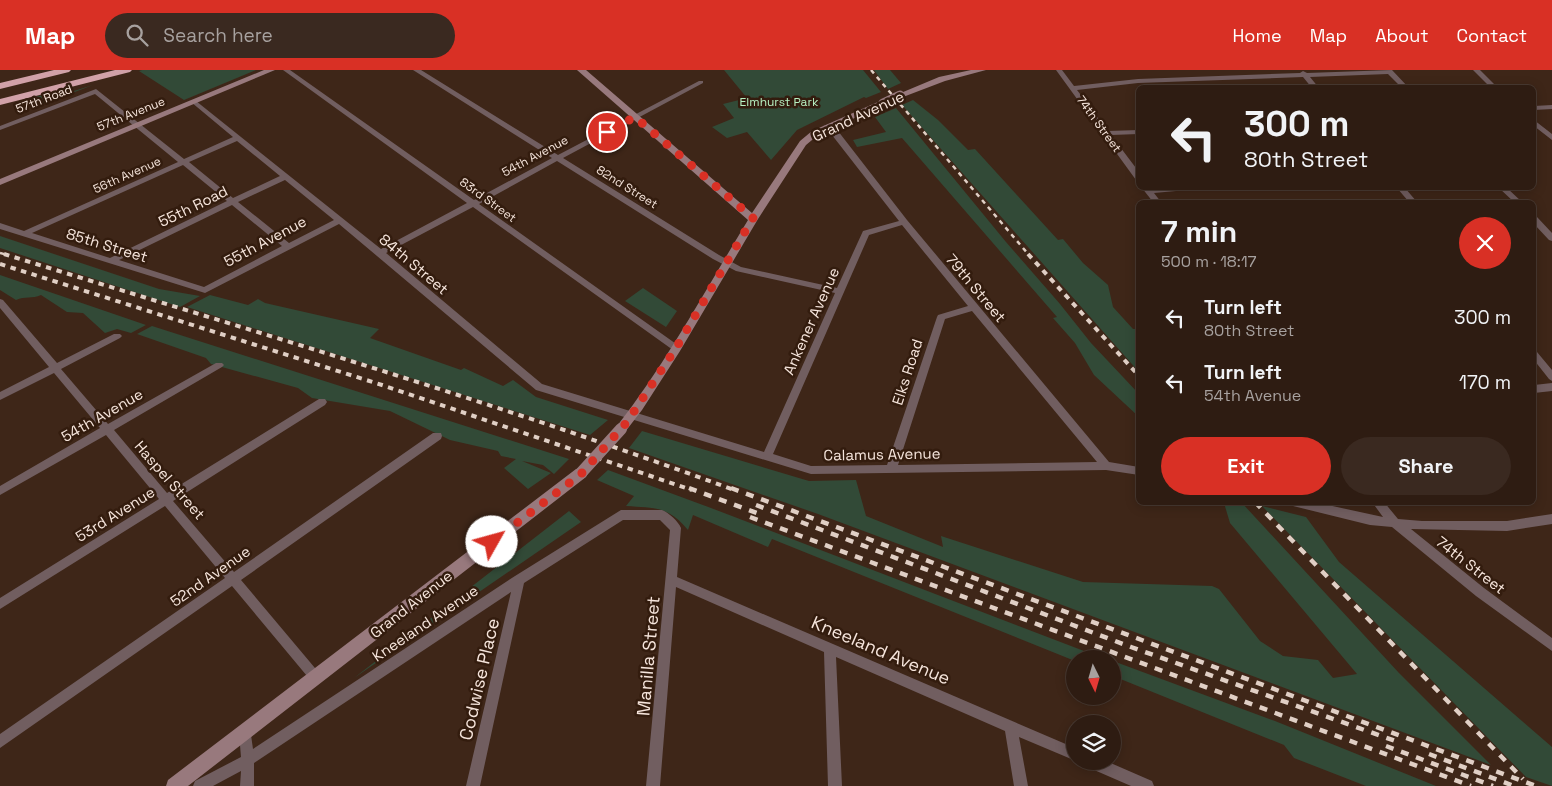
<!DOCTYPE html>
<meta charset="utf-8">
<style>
:root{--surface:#2e1c12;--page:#3a2920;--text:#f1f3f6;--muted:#a7a19f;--line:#493a32;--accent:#d93025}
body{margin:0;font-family:"Space Grotesk",sans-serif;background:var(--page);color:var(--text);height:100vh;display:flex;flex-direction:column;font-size:19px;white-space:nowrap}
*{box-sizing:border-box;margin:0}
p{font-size:16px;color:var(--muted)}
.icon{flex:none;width:28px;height:28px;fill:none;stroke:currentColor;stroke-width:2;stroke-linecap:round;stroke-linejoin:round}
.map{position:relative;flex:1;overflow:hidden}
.details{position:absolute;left:1136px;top:130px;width:400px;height:305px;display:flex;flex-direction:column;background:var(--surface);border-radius:8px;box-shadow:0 2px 12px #0003,0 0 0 1px var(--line)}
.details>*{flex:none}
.banner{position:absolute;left:1136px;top:15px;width:400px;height:105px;border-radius:8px;box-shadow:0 2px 12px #0003,0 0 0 1px var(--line);background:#2e1c12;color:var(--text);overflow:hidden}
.needle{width:32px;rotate:175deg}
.controls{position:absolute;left:1066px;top:580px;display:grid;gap:10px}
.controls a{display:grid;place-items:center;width:55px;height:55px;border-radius:50%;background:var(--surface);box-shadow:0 2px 12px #0003,0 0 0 1px var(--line);font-size:25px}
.pin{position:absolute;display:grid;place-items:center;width:42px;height:42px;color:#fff;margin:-21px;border:2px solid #fff;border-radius:50%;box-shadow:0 1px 5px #0007}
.me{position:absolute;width:55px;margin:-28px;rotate:52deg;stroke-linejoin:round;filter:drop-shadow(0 0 4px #0008)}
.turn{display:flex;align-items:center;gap:18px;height:105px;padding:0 25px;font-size:22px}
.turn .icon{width:65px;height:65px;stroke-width:2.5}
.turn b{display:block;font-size:35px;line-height:42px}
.round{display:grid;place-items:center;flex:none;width:52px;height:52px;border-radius:26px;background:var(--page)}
.overview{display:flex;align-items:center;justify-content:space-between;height:85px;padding:0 25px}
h1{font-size:30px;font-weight:700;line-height:38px}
.action{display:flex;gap:10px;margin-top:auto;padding:10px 25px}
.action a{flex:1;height:58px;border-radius:30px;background:var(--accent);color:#fff;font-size:20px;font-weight:700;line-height:58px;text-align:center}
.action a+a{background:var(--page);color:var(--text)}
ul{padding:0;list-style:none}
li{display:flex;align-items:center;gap:15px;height:65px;padding:0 25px}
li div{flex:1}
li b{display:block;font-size:19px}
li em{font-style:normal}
header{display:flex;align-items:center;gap:30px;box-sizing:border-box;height:70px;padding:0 25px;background:var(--accent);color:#fff}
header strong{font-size:24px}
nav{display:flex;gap:28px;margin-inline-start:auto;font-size:18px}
.search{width:350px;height:45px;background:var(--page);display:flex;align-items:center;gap:12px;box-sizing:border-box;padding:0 18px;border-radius:28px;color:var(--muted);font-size:19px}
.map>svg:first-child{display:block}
.green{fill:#324a37}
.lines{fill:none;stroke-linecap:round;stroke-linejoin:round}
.street{fill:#715e60;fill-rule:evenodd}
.secondary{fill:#98797d;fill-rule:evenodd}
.highway{fill:#d1a1a8;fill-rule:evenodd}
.rail-far2{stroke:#e0cfc5;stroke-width:2.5;stroke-dasharray:4.5 4.5;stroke-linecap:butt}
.rail-far1{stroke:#e0cfc5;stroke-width:4;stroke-dasharray:5.5 5.5;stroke-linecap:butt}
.rail{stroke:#e0cfc5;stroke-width:4.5;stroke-dasharray:8 8;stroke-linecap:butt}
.secondary-bridge-far1{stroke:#98797d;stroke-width:9}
.secondary-bridge{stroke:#98797d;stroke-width:12}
.route{stroke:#d93025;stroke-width:9;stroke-dasharray:0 16.2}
.labels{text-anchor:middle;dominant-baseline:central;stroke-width:5;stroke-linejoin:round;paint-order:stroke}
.far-street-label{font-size:12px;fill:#f6e5dc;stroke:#331c0e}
.far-park-label{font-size:12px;fill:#b7f1c2;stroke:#331c0e}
.street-label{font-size:15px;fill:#f6e5dc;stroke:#331c0e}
.near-street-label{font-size:18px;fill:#f6e5dc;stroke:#331c0e}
</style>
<header>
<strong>Map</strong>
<div class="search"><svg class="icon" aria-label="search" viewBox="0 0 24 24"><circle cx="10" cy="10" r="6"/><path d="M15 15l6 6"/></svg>Search here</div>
<nav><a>Home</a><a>Map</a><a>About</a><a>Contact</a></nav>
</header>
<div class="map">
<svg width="1552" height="716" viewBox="0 0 1552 716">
<rect width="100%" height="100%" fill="#3e2618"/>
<path class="green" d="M142 0H256L184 30 139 1Z
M724 0H863L881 22 866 28 864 27 797 60 771 90 747 62 727 68 712 57 734 48 723 34 747 28Z
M874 0H890L901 13 888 19Z
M93 15 33 38 24 30 70 18 74 21Z
M913 30 938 50 968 80 975 79 1058 170 1063 169 1083 193 1108 215 1113 237 1133 259H1139V302L902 35Z
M896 38 1006 172 1060 234 1091 273 1139 324V347L1094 305 1075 273 1053 248 1057 247 902 68 857 77 853 70 886 62 875 47Z
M0 166 159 219 200 226 180 237 0 178Z
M0 205 146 255 131 263 117 259 105 263 83 243 67 242 41 225C32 229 25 226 16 230L0 220Z
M643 218 677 241 666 257 625 231Z
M210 225 248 235 258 229 265 233 379 259 370 268 461 300 464 298 503 316 513 310 536 327 608 350 590 365 187 237Z
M152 256 569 389 554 404 543 395 522 391 551 403 528 419 504 398 516 389 501 386 498 381 450 370 390 341 312 328 298 318 211 294 206 288 137 264Z
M642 361 809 411 856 410 866 446 943 477 941 466 1083 512 1212 516 1219 519 1260 571 1283 586 1318 590 1333 608 1357 604 1230 453 1224 433H1242L1399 603 1491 695 818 444 629 378Z
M608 400 711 438 1105 589H1075V591L772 469 768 477 693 445 688 460C668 436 655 438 626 436L634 426 597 410Z
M1262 436 1306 447 1339 492 1552 677V716L1526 707Z
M569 441 581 452 354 608Z
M1113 591 1275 651 1436 716H1366L1294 688 1284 675 1113 606Z"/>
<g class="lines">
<path class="street" d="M283 0H290L474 130 552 88 413 0H421L558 85 699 11H703V13L563 88 719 185 741 197 837 218 863 161 899 151 832 65 823 56 830 54 838 61 907 150 1109 392 1139 397V405L1106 400 811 404 536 320 339 154 205 223 0 159V153L24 161 178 92 95 24 0 60V56L96 19 184 89 233 67 191 32 196 31 381 179 467 133ZM237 71 280 106 233 128 189 92ZM557 91 713 189 736 201 835 223 764 382 542 314 386 183 473 137 673 280H679L681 278 679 276 479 134ZM183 95 227 131 110 188 32 163ZM285 110 334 150 289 173 238 132ZM232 135 282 176 204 217 119 190ZM902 155 968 236 938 245 937 247 887 395 811 396 773 384 869 165ZM972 241 1097 392 898 395 945 249Z
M1056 0H1062L1074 16 1138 9 1300 3 1303 1 1307 3 1392 0 1409 18H1402L1388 4 1310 7 1319 18H1312L1303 7 1138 13 1077 20 1108 61 1139 60V64L1111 65 1139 102V110H1136Z
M1473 0H1480L1498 18H1491Z
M1552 35V39L1534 40V36Z
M1534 50 1552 64V70L1534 56Z
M1142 118H1191L1187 120 1154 123 1161 132H1153Z
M1397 118H1405L1417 132H1409Z
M1499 118H1507L1522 132H1514Z
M1534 147H1537L1552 163V171L1549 170 1534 154Z
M0 229 3 230 57 293 114 264H120L122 266 120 268 61 299 108 354 216 293H222L224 295 222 297 114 360 167 423 319 329H325L327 332 325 335 173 431 234 502 433 363H441L442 366 441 369 241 510 320 604 322 608 320 612 316 614 312 612 232 516 0 678V664L225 508 165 436 0 539V528L159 429 106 365 0 425V416L100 358 54 303 0 330V322L49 297 0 238Z
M1534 281 1537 282 1552 300V311L1549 309 1534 290Z
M1552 313V321L1534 323V315Z
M1288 432H1314L1383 447 1372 432H1384L1398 449 1422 451H1507L1552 444V454L1507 461 1411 459 1484 518 1552 568V581L1476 526 1392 457 1370 455 1293 436 1289 435Z
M621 440H662C669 443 678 451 681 458L677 507 1075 678 1076 691 1019 667 1028 716H1014L1005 661 836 587 842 716H828L824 582 676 517 660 716H646L670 460 660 450H623L524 513 480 716H466L511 522 254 693V716H240L241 701 213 716H193L195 711 241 687 239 663 240 658 245 657 250 658 253 679 515 506Z
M1084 691H1106L1152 711 1154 716H1131L1085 696Z"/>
<path class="secondary" d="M264 0H275L0 115V109Z
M577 0H586L752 143 800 71 812 61 880 31 887 33 818 65 806 75 758 149 680 281 642 340 625 362H617L615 359 617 356C667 292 706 219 748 150Z
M971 0H986L945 11 903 27 896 25 939 7Z
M581 398 586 399 588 403 586 407 188 716H166L168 710 576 399Z"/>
<path class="highway" d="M54 0H71L69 2 0 19V13Z
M115 0H132L130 2 0 35V29Z"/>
<path class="rail-far2" d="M871 0 1029 185
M0 183 8 185"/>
<path class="rail-far1" d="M4 184C248 260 494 331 734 420
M1028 184 1139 306
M0 194 382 315 692 420"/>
<path class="rail" d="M689 418 762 445
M731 418 1536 716
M1255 432 1523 709
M756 435 1131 577 1401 673
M750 447 1471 716
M1386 676 1493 716
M1429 684 1514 716"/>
<path class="secondary-bridge-far1" d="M883 33 900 25"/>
<path class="secondary-bridge" d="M581 403 621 359"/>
</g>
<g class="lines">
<path class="route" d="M492 472 581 404 627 352 676 278 753 148 635 47 607 62"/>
</g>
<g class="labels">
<g class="far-street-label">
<text transform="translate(44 29) rotate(-21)">57th Road</text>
<text transform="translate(131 44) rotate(-22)">57th Avenue</text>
<text transform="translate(1099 54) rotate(54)">74th Street</text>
<text transform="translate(535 86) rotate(-28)">54th Avenue</text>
<text transform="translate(127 105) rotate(-24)">56th Avenue</text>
<text transform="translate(627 117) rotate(32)">82nd Street</text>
<text transform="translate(488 130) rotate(36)">83rd Street</text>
</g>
<g class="far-park-label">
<text x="779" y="32">Elmhurst Park</text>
</g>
<g class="street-label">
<text transform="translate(858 46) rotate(-25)">Grand Avenue</text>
<text transform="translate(193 136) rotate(-26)">55th Road</text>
<text transform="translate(265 171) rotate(-28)">55th Avenue</text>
<text transform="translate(107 175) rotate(17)">85th Street</text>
<text transform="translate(414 194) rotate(40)">84th Street</text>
<text transform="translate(976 218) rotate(50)">79th Street</text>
<text transform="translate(811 251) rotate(-66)">Ankener Avenue</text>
<text transform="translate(907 302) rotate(-72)">Elks Road</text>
<text transform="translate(102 345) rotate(-30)">54th Avenue</text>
<text transform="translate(882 384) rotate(-1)">Calamus Avenue</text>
<text transform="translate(170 410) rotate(49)">Haspel Street</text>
<text transform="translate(115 444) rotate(-32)">53rd Avenue</text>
<text transform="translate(1471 495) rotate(38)">74th Street</text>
<text transform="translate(210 506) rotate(-35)">52nd Avenue</text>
<text transform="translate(411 534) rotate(-38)">Grand Avenue</text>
<text transform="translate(425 553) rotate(-34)">Kneeland Avenue</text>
</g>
<g class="near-street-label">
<text transform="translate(881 580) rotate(23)">Kneeland Avenue</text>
<text transform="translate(648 586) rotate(-85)">Manilla Street</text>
<text transform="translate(479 609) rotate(-77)">Codwise Place</text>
</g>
</g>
</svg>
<div class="controls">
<a><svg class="needle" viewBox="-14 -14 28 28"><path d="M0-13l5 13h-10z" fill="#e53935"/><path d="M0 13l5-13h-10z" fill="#a7a19f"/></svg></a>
<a><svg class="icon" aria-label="layers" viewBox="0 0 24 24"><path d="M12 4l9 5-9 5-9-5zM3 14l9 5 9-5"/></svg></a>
</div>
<div class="pin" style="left:607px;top:62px;background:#d93025"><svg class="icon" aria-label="arrive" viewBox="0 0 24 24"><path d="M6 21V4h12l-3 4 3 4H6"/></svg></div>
<svg class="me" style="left:492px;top:472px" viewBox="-20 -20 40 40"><circle r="19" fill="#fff"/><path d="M0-13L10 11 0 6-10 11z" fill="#d93025"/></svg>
<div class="banner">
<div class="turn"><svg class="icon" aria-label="left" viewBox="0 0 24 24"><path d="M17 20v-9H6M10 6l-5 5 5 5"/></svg><div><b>300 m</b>80th Street</div></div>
</div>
<section class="details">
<div class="overview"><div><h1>7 min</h1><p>500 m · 18:17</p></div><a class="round" style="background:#d93025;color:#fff"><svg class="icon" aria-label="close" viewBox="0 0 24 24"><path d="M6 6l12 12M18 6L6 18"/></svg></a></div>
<ul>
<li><svg class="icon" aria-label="left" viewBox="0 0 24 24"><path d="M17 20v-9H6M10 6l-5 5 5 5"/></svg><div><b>Turn left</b><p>80th Street</p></div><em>300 m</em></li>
<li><svg class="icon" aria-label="left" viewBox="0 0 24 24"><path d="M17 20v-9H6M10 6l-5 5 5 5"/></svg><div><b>Turn left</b><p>54th Avenue</p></div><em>170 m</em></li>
</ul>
<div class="action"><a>Exit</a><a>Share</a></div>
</section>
</div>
